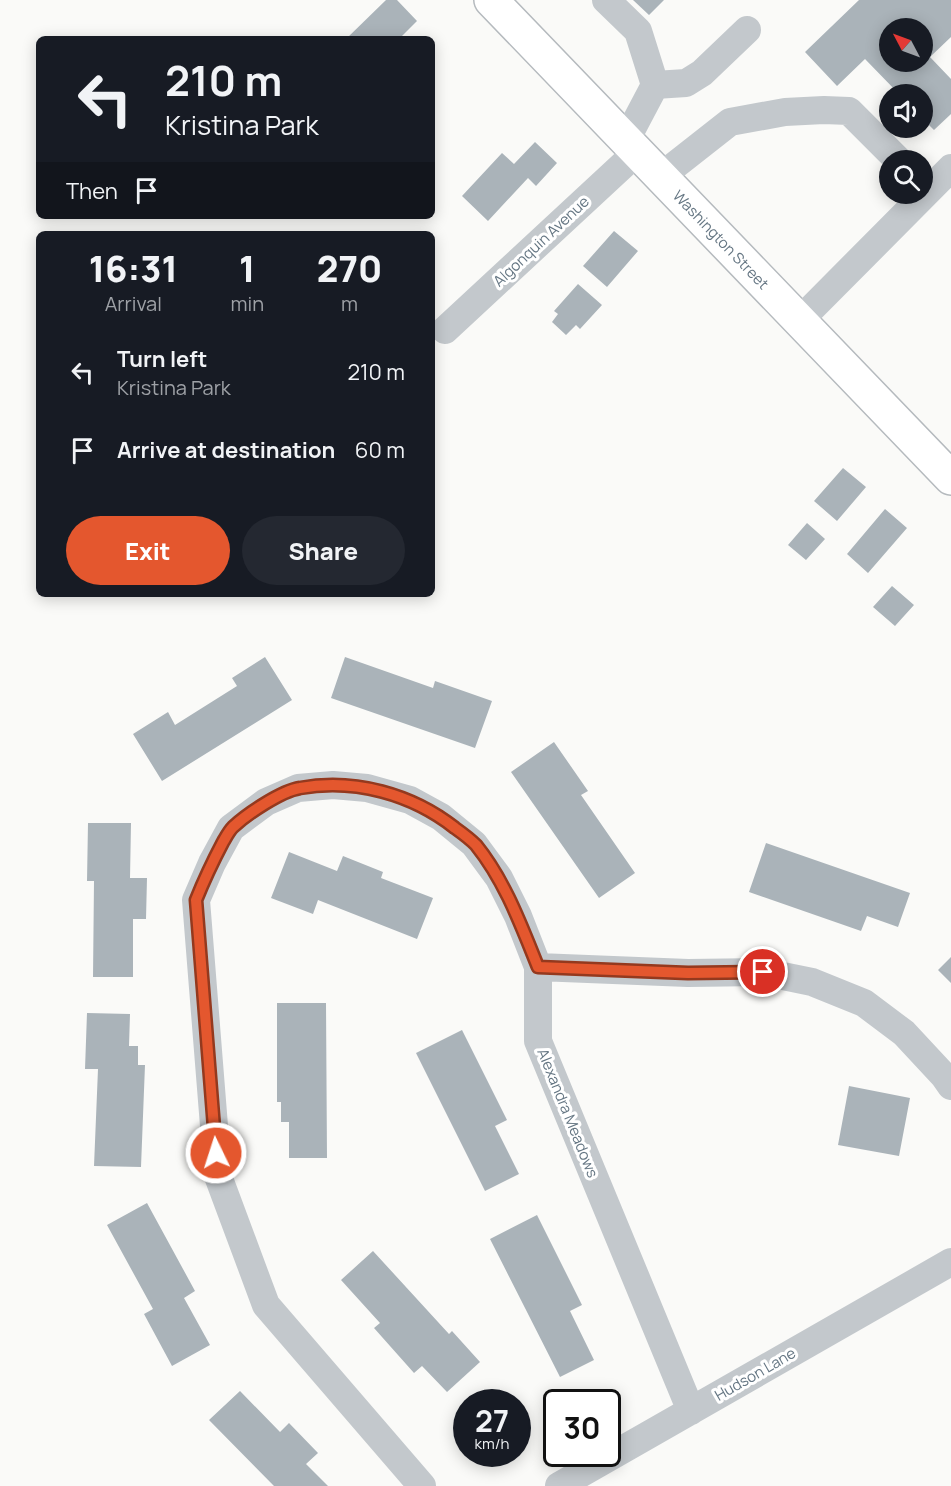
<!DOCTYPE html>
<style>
:root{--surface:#171b24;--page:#242831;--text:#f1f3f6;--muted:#9ea1a6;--accent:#e4572e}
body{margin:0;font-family:Manrope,sans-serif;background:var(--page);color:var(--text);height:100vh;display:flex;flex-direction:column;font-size:22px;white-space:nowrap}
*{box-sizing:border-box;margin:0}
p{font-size:20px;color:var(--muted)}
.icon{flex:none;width:33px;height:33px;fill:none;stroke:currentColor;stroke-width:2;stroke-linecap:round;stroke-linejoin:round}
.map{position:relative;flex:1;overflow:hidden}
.details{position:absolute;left:36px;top:231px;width:399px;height:366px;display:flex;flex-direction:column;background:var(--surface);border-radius:9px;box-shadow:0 3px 15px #0003}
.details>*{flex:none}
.banner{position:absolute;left:36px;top:36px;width:399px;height:183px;border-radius:9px;box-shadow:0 3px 15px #0003;background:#171b24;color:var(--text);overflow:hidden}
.needle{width:39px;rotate:311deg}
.fabs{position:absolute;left:879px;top:18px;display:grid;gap:12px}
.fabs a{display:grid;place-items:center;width:54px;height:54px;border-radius:50%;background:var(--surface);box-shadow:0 3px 15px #0003;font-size:30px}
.speed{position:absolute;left:453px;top:1389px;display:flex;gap:12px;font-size:30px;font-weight:700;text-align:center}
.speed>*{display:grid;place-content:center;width:78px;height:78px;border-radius:50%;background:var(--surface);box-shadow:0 3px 15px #0003;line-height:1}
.speed small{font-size:15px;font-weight:400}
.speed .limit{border:3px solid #111;border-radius:9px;background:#fff;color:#111}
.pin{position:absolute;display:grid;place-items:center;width:51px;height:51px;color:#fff;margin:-26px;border:3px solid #fff;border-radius:50%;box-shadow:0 2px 6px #0007}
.me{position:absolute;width:66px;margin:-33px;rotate:356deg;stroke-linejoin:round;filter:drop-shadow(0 0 4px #0008)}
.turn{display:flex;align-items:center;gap:21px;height:126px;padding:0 30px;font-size:27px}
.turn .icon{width:78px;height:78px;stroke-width:2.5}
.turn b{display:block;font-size:42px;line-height:51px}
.then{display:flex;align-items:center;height:57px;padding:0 30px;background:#0003;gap:12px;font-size:22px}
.eta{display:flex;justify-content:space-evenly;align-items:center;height:102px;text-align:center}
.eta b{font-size:36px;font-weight:800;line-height:42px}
.primary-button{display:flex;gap:12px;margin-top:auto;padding:12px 30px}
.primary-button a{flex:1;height:69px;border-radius:36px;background:var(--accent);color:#fff;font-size:24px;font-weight:800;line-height:69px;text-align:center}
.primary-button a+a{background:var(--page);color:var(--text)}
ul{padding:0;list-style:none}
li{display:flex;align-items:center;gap:18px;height:78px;padding:0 30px}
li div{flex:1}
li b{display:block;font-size:22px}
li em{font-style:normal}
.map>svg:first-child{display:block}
.building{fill:#aab3b9;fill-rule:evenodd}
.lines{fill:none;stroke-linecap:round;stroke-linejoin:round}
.major-casing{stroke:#b5babe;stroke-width:36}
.minor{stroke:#c3c8cc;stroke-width:28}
.major{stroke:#fff;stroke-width:33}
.route-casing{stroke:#94391e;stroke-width:15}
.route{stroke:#e4572e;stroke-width:10}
.labels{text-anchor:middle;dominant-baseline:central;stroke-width:6;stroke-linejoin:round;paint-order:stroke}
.street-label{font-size:15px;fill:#657683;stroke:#fff}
</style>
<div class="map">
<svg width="951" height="1486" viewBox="0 0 951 1486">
<rect width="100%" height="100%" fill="#fafaf8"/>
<path class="building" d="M386 0H397L417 21 399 39H346Z
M633 0H664L649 15Z
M859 0H951V37L930 57 951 79V114L934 130 922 118V94H899L865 59 837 86 805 52ZM890 28H922V62H890Z
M535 142 557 163 536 186 528 178 488 221 462 196 502 153 514 164Z
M614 231 638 251 607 287 583 266Z
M578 284 602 305 580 329 576 325 566 335 552 322 558 314 554 311Z
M843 468 866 487 837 521 814 501Z
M885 509 907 528 868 573 847 554Z
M807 523 825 539 806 560 788 545Z
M892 586 914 605 895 626 873 607Z
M265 657 292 700 162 781 133 734 168 712 175 725 237 686 232 678Z
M345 657 433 688 435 681 492 701 475 748 331 698Z
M554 742 588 791 581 795 635 873 599 898 511 772Z
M88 823H131L130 878H147L146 919H133V977H93L94 881H87Z
M766 843 910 893 898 927 867 916 861 931 749 892Z
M289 852 337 871 343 856 383 872 381 878 433 898 417 939 318 900 313 914 271 898Z
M951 957V983L938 970Z
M277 1003H326L327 1158H289V1122H281V1102H277Z
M87 1013 130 1014 129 1046H138V1065H145L141 1167 94 1166 98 1069H85Z
M462 1030 507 1120 495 1126 519 1174 485 1191 416 1053Z
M849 1086 910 1098 899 1156 838 1145Z
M147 1203 195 1291 184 1298 210 1345 172 1366 144 1314 153 1309 107 1225Z
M537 1215 582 1305 570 1311 594 1360 560 1377 490 1239Z
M373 1251 449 1334 452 1331 480 1362 447 1392 422 1366 414 1373 374 1328 380 1323 341 1280Z
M240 1391 280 1432 289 1423 318 1453 306 1464 328 1486H274L209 1420Z"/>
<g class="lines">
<defs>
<g id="major">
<path id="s1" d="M491 0 951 478"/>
</g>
</defs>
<use href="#major" class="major-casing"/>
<path class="minor" d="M606 0 638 31 655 85 626 140
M655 85 686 83 702 73 747 30
M660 177 730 122 785 112 824 110 849 111 898 160
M799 321 951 168
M445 330 637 152
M538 967 688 973 763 972 812 982 864 1003 904 1033 944 1076 951 1086
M422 1486 266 1305 218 1176 196 900 212 863 231 828 266 802 298 788 333 785 367 788 410 800 441 817 474 844 499 878 518 916 538 967V1041L691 1411
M559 1486 951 1262"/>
<use href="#major" class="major"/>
</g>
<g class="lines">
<defs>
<path id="route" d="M216 1153 196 900C204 880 213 861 223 842 226 837 229 831 233 827 247 814 281 791 300 788 354 778 412 794 455 828 462 833 470 839 476 845 505 881 521 925 538 967L688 973 763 972"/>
</defs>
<use href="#route" class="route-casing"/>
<use href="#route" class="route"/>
</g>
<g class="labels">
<g class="street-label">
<text stroke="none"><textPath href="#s1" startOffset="332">Washington Street</textPath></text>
<text transform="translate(541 241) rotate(-43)">Algonquin Avenue</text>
<text transform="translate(568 1113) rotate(68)">Alexandra Meadows</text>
<text transform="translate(755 1374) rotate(-30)">Hudson Lane</text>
</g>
</g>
</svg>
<div class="fabs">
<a><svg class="needle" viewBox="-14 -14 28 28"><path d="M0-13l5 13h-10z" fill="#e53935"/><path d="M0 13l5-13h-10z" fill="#9ea1a6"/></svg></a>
<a><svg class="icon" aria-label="sound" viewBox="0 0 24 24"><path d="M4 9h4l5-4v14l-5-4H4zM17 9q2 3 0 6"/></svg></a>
<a><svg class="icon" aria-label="search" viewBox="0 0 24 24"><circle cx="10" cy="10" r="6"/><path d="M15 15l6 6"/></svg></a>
</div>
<div class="speed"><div>27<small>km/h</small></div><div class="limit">30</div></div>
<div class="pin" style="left:763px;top:972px;background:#d93025"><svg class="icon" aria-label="arrive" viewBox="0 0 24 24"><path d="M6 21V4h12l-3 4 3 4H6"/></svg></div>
<svg class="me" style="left:216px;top:1153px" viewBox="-20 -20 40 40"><circle r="17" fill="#e4572e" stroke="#fff" stroke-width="3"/><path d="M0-11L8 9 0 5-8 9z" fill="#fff"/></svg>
<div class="banner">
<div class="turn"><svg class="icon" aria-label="left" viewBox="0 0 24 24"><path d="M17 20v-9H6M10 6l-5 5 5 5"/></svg><div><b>210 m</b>Kristina Park</div></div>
<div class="then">Then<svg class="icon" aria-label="arrive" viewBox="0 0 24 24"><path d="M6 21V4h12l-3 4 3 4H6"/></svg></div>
</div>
<section class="details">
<div class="eta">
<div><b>16:31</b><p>Arrival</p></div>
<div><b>1</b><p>min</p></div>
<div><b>270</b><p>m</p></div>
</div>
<ul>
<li><svg class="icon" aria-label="left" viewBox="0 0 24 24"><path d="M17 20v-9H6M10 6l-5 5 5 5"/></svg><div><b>Turn left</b><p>Kristina Park</p></div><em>210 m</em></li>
<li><svg class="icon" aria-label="arrive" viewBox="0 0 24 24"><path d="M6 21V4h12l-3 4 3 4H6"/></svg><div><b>Arrive at destination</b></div><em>60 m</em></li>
</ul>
<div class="primary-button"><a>Exit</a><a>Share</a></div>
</section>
</div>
